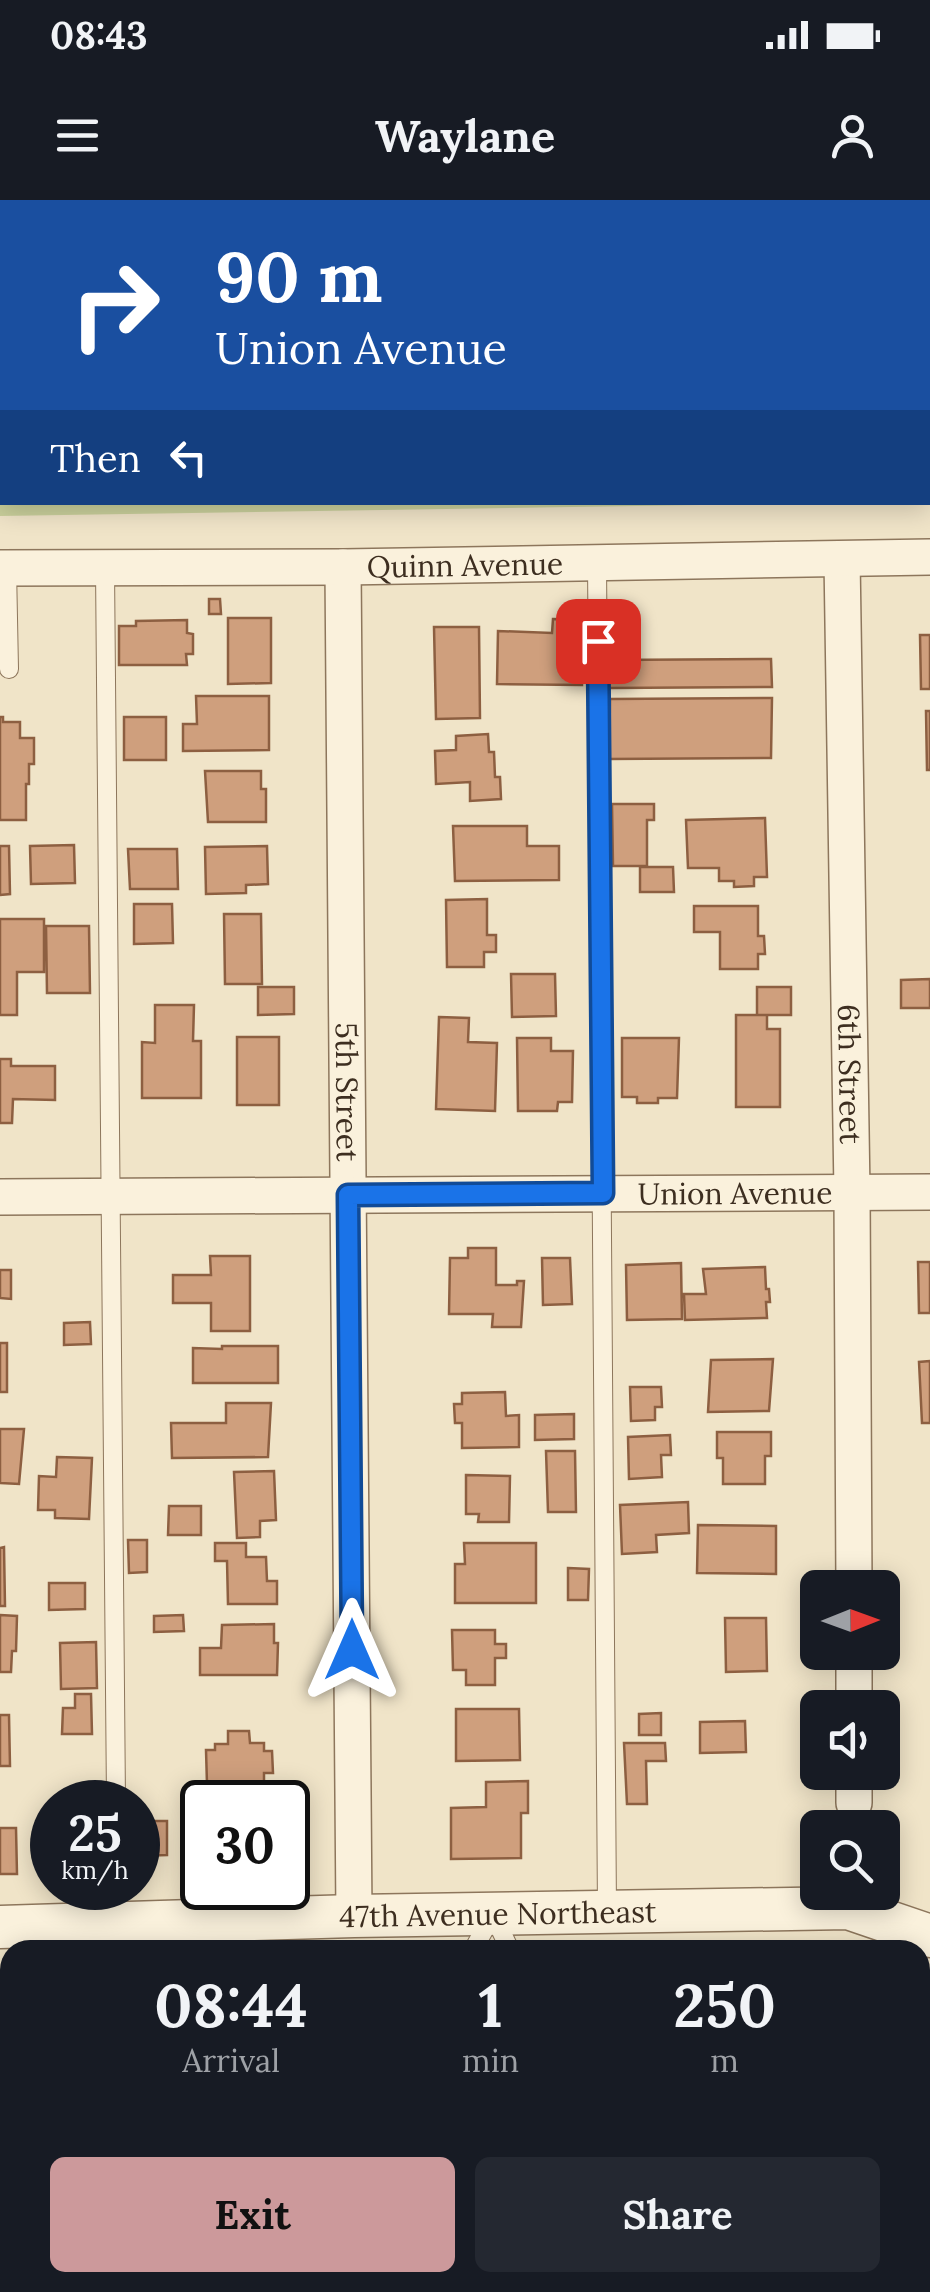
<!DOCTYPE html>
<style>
:root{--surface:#171b24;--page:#242831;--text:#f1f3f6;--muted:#9ea1a6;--accent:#cc999b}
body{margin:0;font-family:Lora,serif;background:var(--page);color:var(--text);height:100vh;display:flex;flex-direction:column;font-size:38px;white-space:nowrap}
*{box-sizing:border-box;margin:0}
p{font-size:32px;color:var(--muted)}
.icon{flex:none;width:55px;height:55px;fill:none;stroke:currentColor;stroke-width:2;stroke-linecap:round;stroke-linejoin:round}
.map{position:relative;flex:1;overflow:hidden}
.sheet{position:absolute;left:0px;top:1740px;width:930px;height:352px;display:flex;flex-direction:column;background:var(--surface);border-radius:30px 30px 0 0;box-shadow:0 5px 25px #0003}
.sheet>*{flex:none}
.top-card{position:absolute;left:0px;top:0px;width:930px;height:305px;box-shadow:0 5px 25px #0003;background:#1a4fa0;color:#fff;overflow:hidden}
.needle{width:65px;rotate:89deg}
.controls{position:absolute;left:800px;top:1370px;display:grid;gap:20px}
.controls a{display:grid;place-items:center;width:100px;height:100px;border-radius:15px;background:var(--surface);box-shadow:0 5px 25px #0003;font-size:50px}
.speed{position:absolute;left:30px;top:1580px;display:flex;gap:20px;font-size:50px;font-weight:700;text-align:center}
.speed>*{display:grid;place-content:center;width:130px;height:130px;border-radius:50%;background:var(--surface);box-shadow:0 5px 25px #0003;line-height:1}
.speed small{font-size:25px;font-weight:400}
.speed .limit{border:5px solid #111;border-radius:15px;background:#fff;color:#111}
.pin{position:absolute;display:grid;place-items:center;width:85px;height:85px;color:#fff;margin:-42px;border-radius:20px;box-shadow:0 5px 15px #0006}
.me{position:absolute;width:110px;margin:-55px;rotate:0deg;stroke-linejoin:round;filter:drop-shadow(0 0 8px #0008)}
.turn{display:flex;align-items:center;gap:35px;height:210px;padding:0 50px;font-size:45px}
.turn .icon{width:130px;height:130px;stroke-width:2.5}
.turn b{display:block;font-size:70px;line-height:85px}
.then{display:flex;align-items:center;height:95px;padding:0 50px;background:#0003;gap:20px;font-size:38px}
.eta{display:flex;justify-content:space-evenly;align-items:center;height:170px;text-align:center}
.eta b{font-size:60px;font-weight:700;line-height:70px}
.button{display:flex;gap:20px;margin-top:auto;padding:20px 50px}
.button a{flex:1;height:115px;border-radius:15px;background:var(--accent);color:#111;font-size:40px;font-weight:700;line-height:115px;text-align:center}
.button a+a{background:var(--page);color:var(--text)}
.status{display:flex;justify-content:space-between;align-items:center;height:70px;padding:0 50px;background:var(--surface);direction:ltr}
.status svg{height:28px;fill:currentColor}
header{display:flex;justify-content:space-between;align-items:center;height:130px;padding:0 50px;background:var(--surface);font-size:45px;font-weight:700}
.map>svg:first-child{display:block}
.green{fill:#c9cf9b}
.building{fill:#cf9f7d;stroke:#8d5f41;stroke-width:2.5}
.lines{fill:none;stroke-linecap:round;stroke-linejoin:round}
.service-casing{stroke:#8d765c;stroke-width:20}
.minor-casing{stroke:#8d765c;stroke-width:38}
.tertiary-casing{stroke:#8d765c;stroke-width:45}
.service{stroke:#faf1dc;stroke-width:18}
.minor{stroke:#faf1dc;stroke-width:35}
.tertiary{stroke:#faf1dc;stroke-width:42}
.route-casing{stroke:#114b97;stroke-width:25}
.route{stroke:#1a73e8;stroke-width:18}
.labels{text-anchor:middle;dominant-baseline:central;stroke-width:9;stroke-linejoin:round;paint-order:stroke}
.street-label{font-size:30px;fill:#3d2e20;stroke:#f7eed8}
</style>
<div class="status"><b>08:43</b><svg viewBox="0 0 49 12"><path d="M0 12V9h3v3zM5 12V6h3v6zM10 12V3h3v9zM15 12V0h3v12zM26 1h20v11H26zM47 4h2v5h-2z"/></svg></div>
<header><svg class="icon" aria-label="menu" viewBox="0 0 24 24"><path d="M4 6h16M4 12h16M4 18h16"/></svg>Waylane<svg class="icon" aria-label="person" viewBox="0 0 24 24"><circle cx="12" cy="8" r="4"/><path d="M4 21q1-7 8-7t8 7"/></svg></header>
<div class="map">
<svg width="930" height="2092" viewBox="0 0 930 2092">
<rect width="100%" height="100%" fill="#f0e4c8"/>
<path class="green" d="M0 0H930V301L928 2H2V302L831 303 0 316Z"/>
<path class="building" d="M209 399H220L221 414H209Z
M228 418H271V483L228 484Z
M553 419 584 420 582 485 497 484 498 431 552 433Z
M187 420V433L193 434V454H186L187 465H119V426H136V421Z
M434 427H479L480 518 436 519Z
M920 435H930V489H921Z
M771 459 772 487 609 488V460Z
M196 496H269V550L183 551V524H197Z
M772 498 771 558 609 559 610 499Z
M926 511H930V570H927Z
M0 517H3V522H20V538H34V564H29V584H26V620H0Z
M124 517H166V560H124Z
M488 534 489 552H494L495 577H500L501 599 470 601V582L436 584 435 551 456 550V536Z
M205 571H261V589H266V622H208Z
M612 604H654V620H647V666H613Z
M765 618 767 677H754V686L734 687V681H719V668H688L686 620Z
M453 626H527V646H559V680L455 681Z
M74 645 75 683 31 684 30 646Z
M0 646H9L10 694 0 695Z
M267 646 268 684 246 685V693L206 694 205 647Z
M128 649H177L178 689H130Z
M640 667H673L674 692H640Z
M487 699V735H496V752H484V767H447L446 700Z
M134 704H172L173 743 134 744Z
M694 706H758V736H764L765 754H758V769H720V732H694Z
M224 714H261L262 784H225Z
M0 719H44V772H17V815H0Z
M46 726H89L90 793H47Z
M511 774H555L556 816 512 817Z
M930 779V808H901V780Z
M258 787H294V814L258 815Z
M757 787H791V815H757Z
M155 805H194L193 841H201V898H142V842L155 843Z
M736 815H767V829H780V907H736Z
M439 817 469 818 468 842 497 843 495 911 436 909Z
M237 837H279V905H237Z
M517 838H551V851H573L572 902H558L557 911H518Z
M622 838H679L677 898H658V903H637V897H622Z
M0 859H11V866H55V900L13 899 12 923H0Z
M468 1048H496V1085H517V1081H524L521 1127H492L493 1114H449L450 1058H468Z
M210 1056H250V1131H211V1103H173V1075H211Z
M542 1058H570L572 1104 543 1105Z
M918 1062H930V1113H919Z
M681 1063 682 1119 627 1120 626 1065Z
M765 1067 766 1089H769L770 1102H766L767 1118 685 1120 684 1094H706L703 1069Z
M0 1070H11V1099L0 1098Z
M90 1122 91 1144 64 1145V1123Z
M0 1143H7V1192H0Z
M222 1146H278V1183H193V1148L222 1149Z
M773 1159 769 1211 708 1212 711 1160Z
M930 1161V1223H922L919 1162Z
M630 1187H661L662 1207H655V1220L631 1221Z
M505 1192 506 1216 519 1215V1247L462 1248V1223H455L454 1204H462V1193Z
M226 1203H271L268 1257 172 1258 171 1223H226Z
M574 1214V1239L535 1240V1215Z
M0 1229H24L19 1284 0 1283Z
M717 1232H771V1256H765V1284H723V1258H717Z
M670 1235 671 1255H661L662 1277 629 1279 628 1237Z
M546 1251H575L576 1312H548Z
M57 1257 92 1258 89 1319 55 1318V1310H38L39 1276 56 1277Z
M274 1271 276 1320 260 1321V1337L237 1338 234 1272Z
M466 1275 510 1276 509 1322H478L479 1314H466Z
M688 1302 689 1333 656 1335 657 1352 622 1354 620 1305Z
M169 1306H201V1335H168Z
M698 1325 776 1326V1374L697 1373Z
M128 1340H147V1372L129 1373Z
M215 1343H246V1357H266L267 1381H277V1404H228L227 1361H215Z
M464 1343H536V1403H455V1364H465Z
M4 1347 5 1406H0V1348Z
M568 1368 589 1369 588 1400H568Z
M49 1383H85V1409L49 1410Z
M0 1415 17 1416 16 1451H12L11 1472H0Z
M183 1415 184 1431 154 1432V1416Z
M725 1418H766L767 1471 726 1472Z
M274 1424V1443H278L277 1475H200V1448H221L222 1425Z
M452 1430H495V1444H506V1458H495V1485H466V1470H453Z
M96 1442 97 1488 61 1489 60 1443Z
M75 1494H91L92 1534H62L63 1508H75Z
M456 1509H519L520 1560 456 1561Z
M661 1513V1535H639V1514Z
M0 1515H9L10 1566H0Z
M745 1521 746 1552 700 1553V1522Z
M228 1531H249L250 1543H264V1551H272L273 1573H264V1583L207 1584 206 1550H215V1544H228Z
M624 1543H665L666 1561H646L647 1604H627Z
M528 1581V1613H521V1658L451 1659V1608L486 1607V1582Z
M138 1621H167V1655L138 1656Z
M0 1628H16L17 1674H0Z
M920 1889 930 1895V1991L920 1985V1947L929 1932 920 1926Z
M165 2082H242V2089L165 2090Z
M366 2082H414L413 2092H364Z
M551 2082H594V2092H551Z
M663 2082H716V2092H651L663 2090Z
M752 2082H844L843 2092H752Z"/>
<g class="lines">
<defs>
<path id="service" d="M597 362 607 1711
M7 368 9 469
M105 368 116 1602
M117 1688 118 1750
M493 1714 510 1750
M473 1750 493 1714
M0 1831H10
M472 2082V2092
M518 2082V2092
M69 2092 127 2088 131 2082"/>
<g id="minor">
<path id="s1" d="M842 359 852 992 854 1388"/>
<path id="s2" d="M343 367 354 1716"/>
<path id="s3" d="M0 368 343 367 930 357"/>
<path id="s4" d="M0 997 930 992"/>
<path d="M854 1452V1508"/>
<path d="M854 1572V1603"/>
</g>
<g id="tertiary">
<path id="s5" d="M0 1727 354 1716 848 1708 930 1736"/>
</g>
</defs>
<use href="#service" class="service-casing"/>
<use href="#minor" class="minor-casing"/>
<use href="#tertiary" class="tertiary-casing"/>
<use href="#service" class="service"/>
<use href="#minor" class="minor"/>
<use href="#tertiary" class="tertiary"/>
</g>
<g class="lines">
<defs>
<path id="route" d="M352 1450 348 995 603 993 598 441"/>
</defs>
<use href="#route" class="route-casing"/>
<use href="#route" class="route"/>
</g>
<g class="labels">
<g class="street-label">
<text stroke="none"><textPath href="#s3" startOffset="465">Quinn Avenue</textPath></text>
<text stroke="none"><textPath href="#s1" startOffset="515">6th Street</textPath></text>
<text stroke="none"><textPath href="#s2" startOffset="525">5th Street</textPath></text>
<text stroke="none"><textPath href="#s4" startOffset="735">Union Avenue</textPath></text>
<text stroke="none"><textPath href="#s5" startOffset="498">47th Avenue Northeast</textPath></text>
</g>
</g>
</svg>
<div class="controls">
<a><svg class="needle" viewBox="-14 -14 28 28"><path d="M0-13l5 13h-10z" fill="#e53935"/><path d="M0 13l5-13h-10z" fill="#9ea1a6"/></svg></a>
<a><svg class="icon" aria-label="sound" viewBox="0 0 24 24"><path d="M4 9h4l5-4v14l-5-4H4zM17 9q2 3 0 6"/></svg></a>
<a><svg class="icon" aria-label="search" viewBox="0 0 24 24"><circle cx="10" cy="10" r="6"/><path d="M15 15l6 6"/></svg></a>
</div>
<div class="speed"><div>25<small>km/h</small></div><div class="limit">30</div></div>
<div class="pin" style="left:598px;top:441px;background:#d93025"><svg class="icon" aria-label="arrive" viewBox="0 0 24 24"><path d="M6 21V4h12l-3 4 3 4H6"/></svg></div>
<svg class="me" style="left:352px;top:1450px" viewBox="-20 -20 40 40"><path d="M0-17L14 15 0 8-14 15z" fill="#1a73e8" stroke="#fff" stroke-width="4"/></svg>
<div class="top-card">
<div class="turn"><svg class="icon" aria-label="right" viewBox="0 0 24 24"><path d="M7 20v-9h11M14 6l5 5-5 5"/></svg><div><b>90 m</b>Union Avenue</div></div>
<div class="then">Then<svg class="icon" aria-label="left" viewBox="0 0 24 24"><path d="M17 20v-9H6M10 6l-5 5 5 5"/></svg></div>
</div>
<section class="sheet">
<div class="eta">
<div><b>08:44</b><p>Arrival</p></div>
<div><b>1</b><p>min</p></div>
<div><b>250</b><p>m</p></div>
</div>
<div class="button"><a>Exit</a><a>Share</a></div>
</section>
</div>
